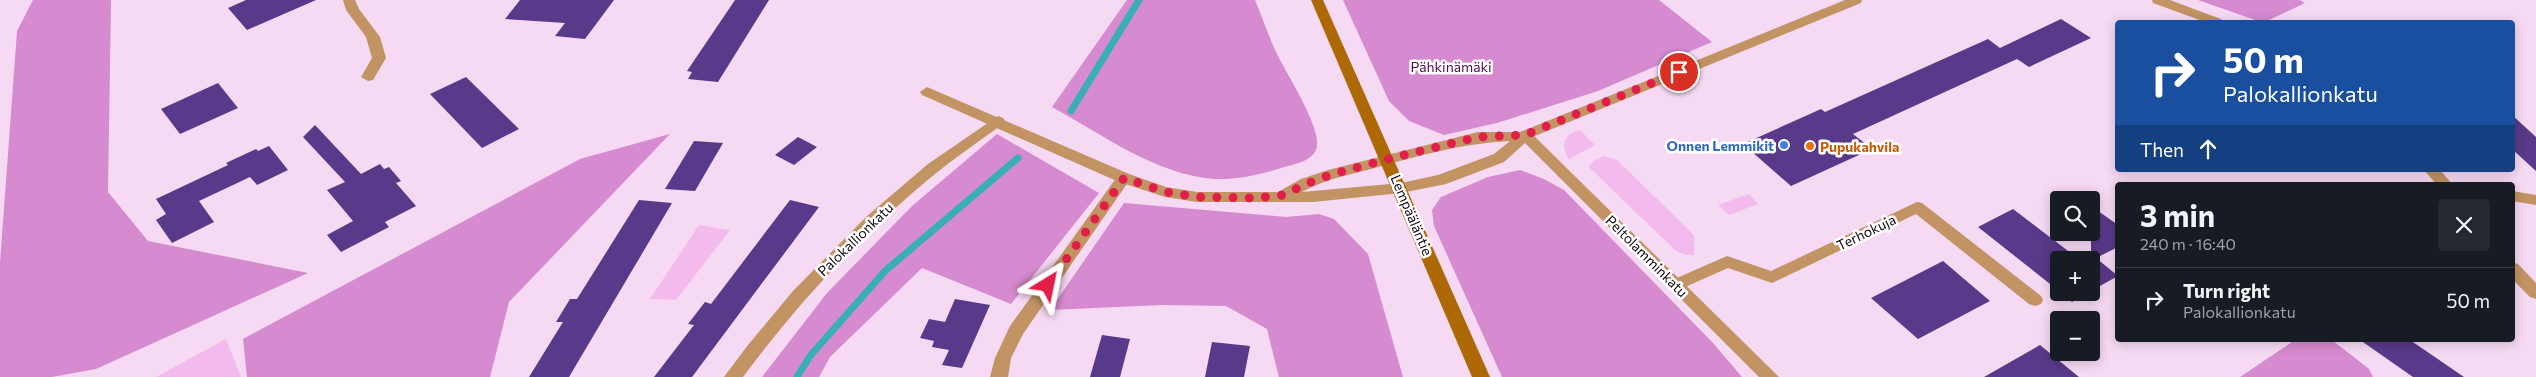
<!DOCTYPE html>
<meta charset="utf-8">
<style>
:root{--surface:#171b24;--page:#242831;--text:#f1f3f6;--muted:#9ea1a6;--line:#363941}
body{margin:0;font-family:Commissioner,sans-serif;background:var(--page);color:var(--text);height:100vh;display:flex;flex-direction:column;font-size:19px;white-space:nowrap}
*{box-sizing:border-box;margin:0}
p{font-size:16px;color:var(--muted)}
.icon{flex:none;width:28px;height:28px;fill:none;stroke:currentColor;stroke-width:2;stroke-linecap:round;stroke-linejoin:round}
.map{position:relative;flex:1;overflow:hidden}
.side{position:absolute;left:2115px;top:182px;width:400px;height:160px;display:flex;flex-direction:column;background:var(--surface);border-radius:5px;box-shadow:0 2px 12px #0003}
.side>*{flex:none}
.top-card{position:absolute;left:2115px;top:20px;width:400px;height:152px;border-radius:5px;box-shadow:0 2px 12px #0003;background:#1a4fa0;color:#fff;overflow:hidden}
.controls{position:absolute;left:2050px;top:191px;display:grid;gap:10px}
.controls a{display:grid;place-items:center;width:50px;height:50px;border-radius:5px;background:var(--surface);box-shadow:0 2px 12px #0003;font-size:25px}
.pin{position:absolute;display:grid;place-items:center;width:42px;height:42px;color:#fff;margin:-21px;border:2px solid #fff;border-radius:50%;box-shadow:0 1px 5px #0007}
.me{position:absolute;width:55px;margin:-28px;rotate:35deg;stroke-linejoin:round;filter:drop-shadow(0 0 4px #0008)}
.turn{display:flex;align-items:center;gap:18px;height:105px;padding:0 25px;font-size:22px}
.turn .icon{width:65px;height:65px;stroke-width:2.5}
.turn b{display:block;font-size:35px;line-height:42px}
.then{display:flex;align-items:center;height:48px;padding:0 25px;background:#0003;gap:10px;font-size:19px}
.round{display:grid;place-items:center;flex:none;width:52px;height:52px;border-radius:5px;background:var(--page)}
.overview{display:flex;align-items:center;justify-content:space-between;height:85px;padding:0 25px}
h1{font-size:30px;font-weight:700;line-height:38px}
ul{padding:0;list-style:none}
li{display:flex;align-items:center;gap:15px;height:65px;padding:0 25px;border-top:1px solid var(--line)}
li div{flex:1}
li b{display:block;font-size:19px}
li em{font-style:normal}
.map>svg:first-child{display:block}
.green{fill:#f3baed}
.forest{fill:#d68acf}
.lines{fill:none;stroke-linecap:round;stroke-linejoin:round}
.stream{stroke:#38afb1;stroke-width:7}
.building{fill:#593989}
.minor{fill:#c29363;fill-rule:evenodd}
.tertiary{fill:#c29363;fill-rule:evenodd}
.secondary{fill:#ad6906;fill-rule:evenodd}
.route{stroke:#e11d48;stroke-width:9;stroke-dasharray:0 16.2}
.shop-dot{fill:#3f7fe0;stroke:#fff;stroke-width:2}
.food-dot{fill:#e8710a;stroke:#fff;stroke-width:2}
.labels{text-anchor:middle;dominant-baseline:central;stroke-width:5;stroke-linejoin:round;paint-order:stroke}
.park-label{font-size:14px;fill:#4f094c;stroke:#fff}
.shop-label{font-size:14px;font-weight:bold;fill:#366cbe;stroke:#fff;text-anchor:end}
.food-label{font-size:14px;font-weight:bold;fill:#c56008;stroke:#fff;text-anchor:start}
.street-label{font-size:14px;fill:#110810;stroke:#fff}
</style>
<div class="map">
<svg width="2536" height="377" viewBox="0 0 2536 377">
<rect width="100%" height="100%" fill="#f6d9f3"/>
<path class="green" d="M1580 130 1595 145 1569 159C1560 145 1564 134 1580 130Z
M1604 156 1617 160 1694 235V255H1686L1676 251 1592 170 1589 167 1593 161Z
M1749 194 1758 204 1729 215 1718 205Z
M699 225 730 230 676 300 650 299Z
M226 339 241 377H156Z"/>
<path class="forest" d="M33 0H111L108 192 148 241 308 273 96 369 52 377H0V263L17 31Z
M1127 0H1255C1263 19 1269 38 1278 56 1288 76 1320 126 1317 146 1315 160 1296 164 1284 167 1262 174 1238 180 1214 179 1157 175 1101 134 1052 107Z
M1343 0H1659L1712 42 1598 91 1497 123 1444 135 1409 121 1389 101Z
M2198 0H2300L2305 3 2265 22H2261Z
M670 134 509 302 490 377H247L243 339 580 159Z
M997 134 1099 193 1011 304 922 268 830 357 819 377H762L827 293 912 206Z
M1520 170 1544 179 1564 190 1713 343 1742 377H1502L1434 226 1432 210 1441 197 1488 177Z
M1124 203 1286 217 1319 214 1334 219 1368 254 1403 377H1279L1267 329 1226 306 1162 305 1050 310Z
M2295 340H2332L2369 369 2373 377H2240Z"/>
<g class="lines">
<path class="stream" d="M1071 111 1139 0
M797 377 810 356 885 271 1018 158"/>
</g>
<path class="building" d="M246 0H316L247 30 228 8Z
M520 0H614L585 39 555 36 565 23 505 19Z
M735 0H769L718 82 688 79 692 72 687 71Z
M2061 19 2091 38 2029 67 2017 59 1853 134 1872 149 1791 186 1743 144 1821 109 1825 112 1988 39 2000 48Z
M466 77 519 129 482 148 430 94Z
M218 83 238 108 180 134 161 109Z
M2512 115 2536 137V171L2512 149Z
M315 125 361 174 380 164 384 169 389 167 401 181 396 183 416 206 385 222 389 227 341 252 327 235 353 221 327 190 345 182 303 137Z
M798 137 817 147 794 165 775 155Z
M694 141 723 143 695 191 665 189Z
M269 146 288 170 257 185 250 177 199 201 214 222 172 243 156 220 166 214 156 199 228 165 226 163 256 149 258 151Z
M639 200 672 203 569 377H529L563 322H556L570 299H577Z
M790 200 819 207 692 377H654L694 325 688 324 705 302 711 304Z
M2091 206 2118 225V247L2096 258 2118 276 2091 291Z
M2013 209 2080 260H2059V291L1978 227Z
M1943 261 1990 301 1918 339 1871 298Z
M2060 292H2088L2072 302Z
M955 299 990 305 962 368 942 365 949 350 932 347 934 341 920 338 929 319 945 322Z
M1102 335 1130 339 1120 377H1090Z
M2360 340H2410L2464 377H2413Z
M1212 342 1250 346 1244 377H1205Z
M2040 345 2079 377H1984Z"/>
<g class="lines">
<path class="minor" d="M343 0H355L359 9 380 37 386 58 373 80 368 81 361 77 372 58 366 37 346 10Z
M1845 0H1862L1861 3 1530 138 1525 140 1518 135 1520 132Z
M2152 0H2170L2221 19 2223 22H2205L2153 3Z
M998 116 1003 118 1005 121 1003 124C978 142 953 159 930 178 859 237 797 304 743 377H724L748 345 793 291 866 217 928 164Z
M2424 170H2440L2453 185H2437Z
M1124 173 1131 178 1023 334 1011 358 1008 377H990L995 358 1010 326 1119 174Z
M2512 191 2536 195V205L2512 201Z
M1917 202 1922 203 2041 296 2043 300 2041 304 2035 306 2029 304 1916 214 1772 283 1728 268 1676 291 1670 289 1668 285 1670 281 1727 256 1771 271Z
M2512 262 2518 264 2536 283V299L2530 297 2512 279Z"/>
<path class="tertiary" d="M927 87 1129 174 1166 187 1197 192H1278L1301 179 1328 170 1478 132H1530L1779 377H1759L1525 143 1504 162 1446 184 1401 193 1313 202H1197L1165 197 1119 182 922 95 920 92ZM1510 141 1494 154 1438 175 1401 183 1302 192C1323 180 1348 175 1371 169 1417 156 1463 143 1510 141Z"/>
<path class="secondary" d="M1311 0H1323L1490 377H1472Z"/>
</g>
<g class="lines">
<path class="route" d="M1048 285 1124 178 1166 192 1197 197 1256 198 1284 195 1306 184 1333 174 1388 159 1478 137 1525 135 1679 72"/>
</g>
<circle class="shop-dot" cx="1784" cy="145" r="5"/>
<circle class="food-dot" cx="1810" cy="146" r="5"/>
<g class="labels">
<g class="park-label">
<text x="1451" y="66">Pähkinämäki</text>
</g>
<g class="shop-label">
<text x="1774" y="145">Onnen Lemmikit</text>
</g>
<g class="food-label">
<text x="1820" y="146">Pupukahvila</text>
</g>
<g class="street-label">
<text transform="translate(1412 215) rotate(67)">Lempääläntie</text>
<text transform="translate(1866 232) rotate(-26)">Terhokuja</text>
<text transform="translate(855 239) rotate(-44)">Palokallionkatu</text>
<text transform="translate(1647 256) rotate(45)">Peltolamminkatu</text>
</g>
</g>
</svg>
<div class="controls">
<a><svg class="icon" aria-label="search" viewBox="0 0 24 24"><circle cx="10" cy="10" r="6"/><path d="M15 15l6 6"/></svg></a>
<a>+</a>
<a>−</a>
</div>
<div class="pin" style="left:1679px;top:72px;background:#d93025"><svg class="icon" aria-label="arrive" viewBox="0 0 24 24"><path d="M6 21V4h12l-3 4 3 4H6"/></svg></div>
<svg class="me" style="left:1048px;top:285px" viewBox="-20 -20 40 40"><path d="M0-17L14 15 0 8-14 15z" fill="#e11d48" stroke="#fff" stroke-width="4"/></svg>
<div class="top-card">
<div class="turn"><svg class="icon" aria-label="right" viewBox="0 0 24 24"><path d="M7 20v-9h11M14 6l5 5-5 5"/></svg><div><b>50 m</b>Palokallionkatu</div></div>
<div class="then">Then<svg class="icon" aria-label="ahead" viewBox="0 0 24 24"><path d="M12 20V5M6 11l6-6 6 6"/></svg></div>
</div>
<section class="side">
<div class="overview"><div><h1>3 min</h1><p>240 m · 16:40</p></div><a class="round"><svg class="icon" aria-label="close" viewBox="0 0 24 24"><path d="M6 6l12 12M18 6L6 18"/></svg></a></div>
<ul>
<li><svg class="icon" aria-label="right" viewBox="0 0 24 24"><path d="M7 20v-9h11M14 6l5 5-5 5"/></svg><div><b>Turn right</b><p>Palokallionkatu</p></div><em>50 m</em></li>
</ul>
</section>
</div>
